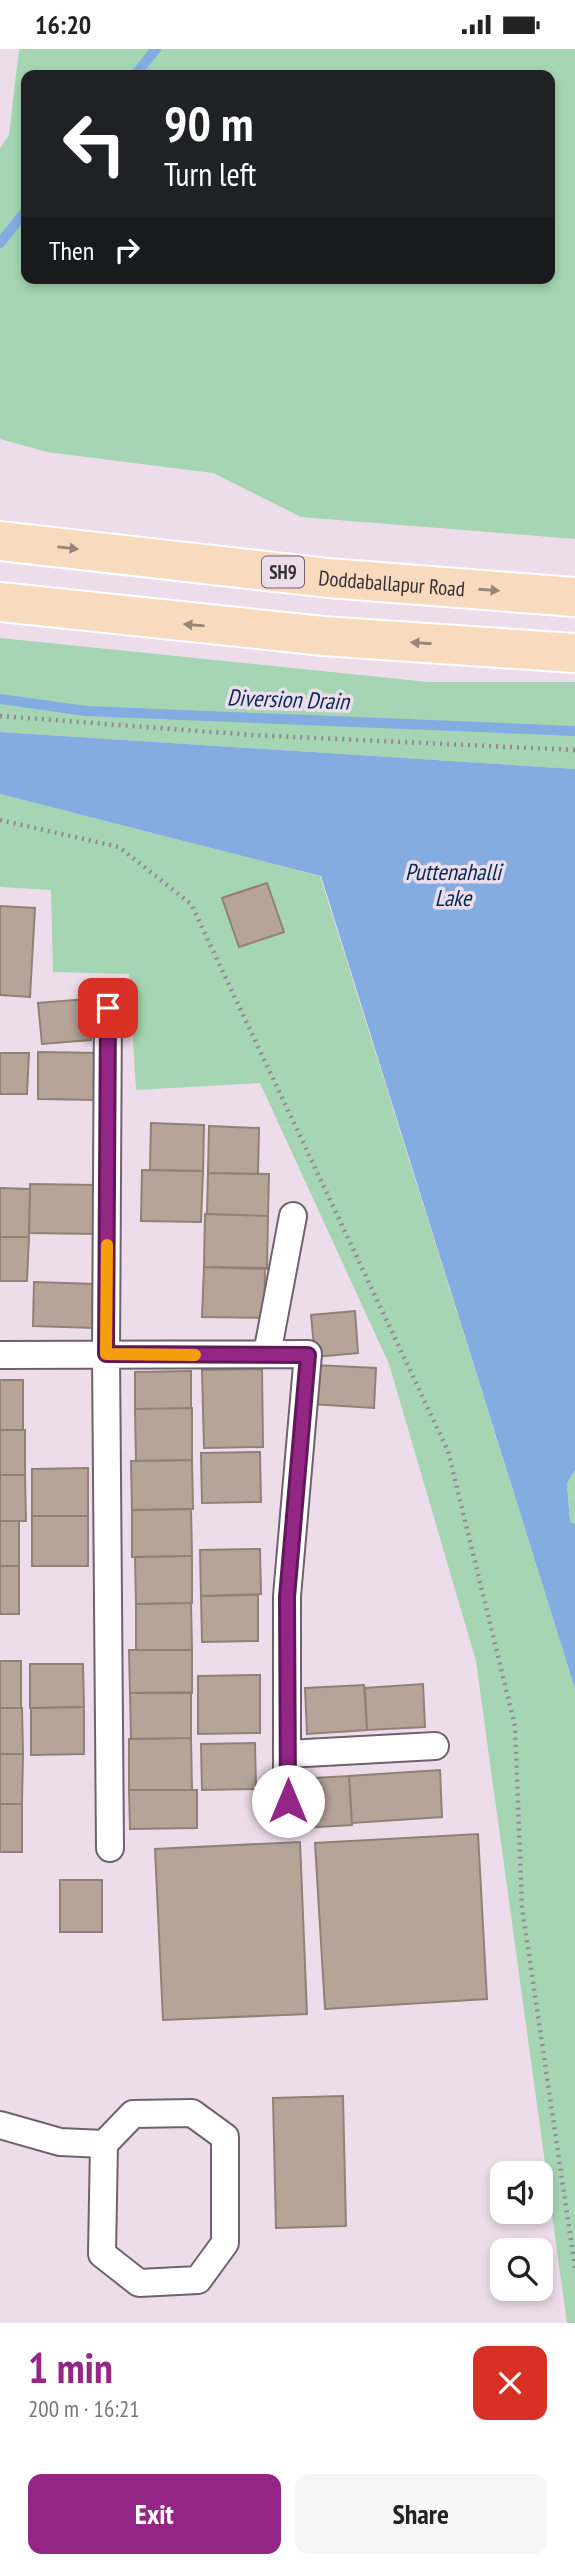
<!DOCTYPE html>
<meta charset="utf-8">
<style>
:root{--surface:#fff;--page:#f6f6f6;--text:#222;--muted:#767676;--accent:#942686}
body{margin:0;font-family:"PT Sans Narrow",sans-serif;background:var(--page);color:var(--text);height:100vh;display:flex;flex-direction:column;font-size:26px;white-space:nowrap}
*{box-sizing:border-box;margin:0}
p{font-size:23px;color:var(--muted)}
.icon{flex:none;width:38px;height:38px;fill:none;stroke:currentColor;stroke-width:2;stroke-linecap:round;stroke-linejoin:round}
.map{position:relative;height:2274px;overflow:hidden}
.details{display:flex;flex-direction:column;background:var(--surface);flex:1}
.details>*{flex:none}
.banner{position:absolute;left:21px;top:21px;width:534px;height:214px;border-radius:14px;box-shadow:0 4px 10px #0003;background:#202124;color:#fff;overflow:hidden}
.buttons{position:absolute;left:490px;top:2112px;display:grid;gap:14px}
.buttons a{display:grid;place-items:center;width:63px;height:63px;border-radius:14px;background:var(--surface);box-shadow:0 4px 10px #0003;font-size:35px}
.pin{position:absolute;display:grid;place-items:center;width:60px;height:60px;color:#fff;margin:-30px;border-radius:14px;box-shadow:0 4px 10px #0006}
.me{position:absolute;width:77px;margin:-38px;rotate:0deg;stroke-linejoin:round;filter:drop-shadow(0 0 5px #0008)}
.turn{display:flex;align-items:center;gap:24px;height:147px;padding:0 28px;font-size:32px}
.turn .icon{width:91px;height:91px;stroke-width:2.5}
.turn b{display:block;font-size:49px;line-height:60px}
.then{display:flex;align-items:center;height:66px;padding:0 28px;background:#0003;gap:14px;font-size:26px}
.round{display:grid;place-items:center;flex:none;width:74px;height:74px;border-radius:14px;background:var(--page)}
.headline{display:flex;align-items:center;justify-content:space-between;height:119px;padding:0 28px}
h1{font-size:42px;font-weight:600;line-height:52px;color:var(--accent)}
.action{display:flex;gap:14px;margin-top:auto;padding:14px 28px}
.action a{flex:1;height:80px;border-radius:14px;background:var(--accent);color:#fff;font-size:28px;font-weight:600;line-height:80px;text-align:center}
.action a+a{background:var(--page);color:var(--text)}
.status{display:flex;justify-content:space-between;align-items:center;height:49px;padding:0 35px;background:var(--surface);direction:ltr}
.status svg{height:19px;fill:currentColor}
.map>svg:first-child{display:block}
.green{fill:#a5d5b2;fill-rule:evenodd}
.water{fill:#84ace0}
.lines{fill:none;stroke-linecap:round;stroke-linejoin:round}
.stream{stroke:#84ace0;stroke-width:10}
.building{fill:#b6a499;stroke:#918076;stroke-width:2}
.street-casing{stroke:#6f616d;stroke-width:30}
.primary-casing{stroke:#fff;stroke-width:42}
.path{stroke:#958994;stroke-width:4.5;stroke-dasharray:2 5;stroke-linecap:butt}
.street{stroke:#fff;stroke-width:26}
.primary{stroke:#f8dabf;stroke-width:38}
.oneway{fill:#97847a}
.route-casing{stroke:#601957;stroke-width:18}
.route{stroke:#942686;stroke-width:12}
.slow{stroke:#f59e0b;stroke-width:12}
.labels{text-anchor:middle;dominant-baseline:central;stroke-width:7;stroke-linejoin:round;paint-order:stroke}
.shield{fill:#edddeb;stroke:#6d636c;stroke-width:2}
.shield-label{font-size:19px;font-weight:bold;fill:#362f35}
.street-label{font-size:21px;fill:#362f35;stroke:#edddeb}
.water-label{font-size:23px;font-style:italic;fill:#012a59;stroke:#edddeb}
</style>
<div class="status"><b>16:20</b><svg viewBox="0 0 49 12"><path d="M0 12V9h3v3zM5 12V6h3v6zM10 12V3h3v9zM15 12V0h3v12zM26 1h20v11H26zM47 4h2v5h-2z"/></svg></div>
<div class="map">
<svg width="575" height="2274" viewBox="0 0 575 2274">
<rect width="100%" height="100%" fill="#edddeb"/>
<path class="green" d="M19 0H575V490L301 468 213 424 47 403 0 390V99L9 86ZM550 26V229H26V26Z
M0 589 428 633H575V720L0 683Z
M0 745 320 827 575 1640V2274H567L476 1612 389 1315 260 1034 136 1041 129 925 53 923 51 841 0 838Z
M575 1421V1475L570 1473 567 1434Z"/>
<path class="water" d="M0 683 575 720V1421L567 1434 570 1473 575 1475V1640L321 827 0 745Z"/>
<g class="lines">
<path class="stream" d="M135 26 156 0
M0 194 26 162
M0 650 86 662 575 682"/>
</g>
<path class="building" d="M267 834 284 883 239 898 222 849Z
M0 857 35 859 30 948 0 946Z
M87 950 91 991 42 995 38 954Z
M38 1003 100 1004 99 1051 38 1050Z
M0 1004H29L27 1045H0Z
M151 1074 204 1076 203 1122 150 1121Z
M209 1077 259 1079 258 1125 208 1124Z
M142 1121 203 1122 201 1173 141 1172Z
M208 1124 269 1125 268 1167 207 1165Z
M30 1135 96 1136 95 1185 29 1184Z
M0 1139 30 1140 29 1188H0Z
M205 1165 268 1167 267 1220 204 1218Z
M0 1188H29L27 1232H0Z
M204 1218 265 1219 264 1269 202 1268Z
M34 1233 96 1235 95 1279 33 1277Z
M355 1262 358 1304 315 1308 311 1266Z
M313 1316 376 1319 374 1359 311 1355Z
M262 1320 263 1398 204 1399 202 1321Z
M191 1322V1359L135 1360V1323Z
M0 1331H23V1381H0Z
M192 1359V1411L136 1412 135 1360Z
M0 1381H25V1426H0Z
M260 1403 261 1453 202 1454 201 1404Z
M192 1411 193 1460 132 1461 131 1412Z
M88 1419V1467H32V1420Z
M0 1426H25L26 1472H0Z
M191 1460 192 1507 132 1508V1461Z
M32 1467H88V1517H32Z
M0 1472H19V1517H0Z
M260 1500 261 1545 201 1547 200 1501Z
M192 1507V1554L136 1555 135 1508Z
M0 1517H19V1565H0Z
M258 1546V1592L202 1593 201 1547Z
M191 1554 192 1601H136V1555Z
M129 1601H192V1644H130Z
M0 1612H21V1659H0Z
M30 1615H83L84 1658 30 1659Z
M260 1626V1684L198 1685V1627Z
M423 1635 425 1678 367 1681 365 1639Z
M364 1636 367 1681 307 1685 305 1639Z
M191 1643V1689L131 1690 130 1644Z
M84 1658V1705L31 1706V1659Z
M0 1659H22L23 1705H0Z
M191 1689 192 1741H129V1690Z
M255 1694 256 1740 202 1741 201 1695Z
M0 1705H23L22 1755H0Z
M440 1721 442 1768 352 1774 349 1727Z
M349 1727 352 1776 300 1779 296 1730Z
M129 1741H197V1779L130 1780Z
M0 1755H22V1803H0Z
M478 1785 487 1950 325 1960 315 1794Z
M300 1793 307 1965 163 1971 155 1800Z
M60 1831H102V1883H60Z
M343 2047 346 2177 276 2179 273 2049Z"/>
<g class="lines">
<defs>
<path id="street" d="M108 959 106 1305 110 1799
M267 1305 293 1167
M0 1306 308 1305 287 1547V1752
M287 1705 435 1697
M0 2076 60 2093 104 2095 133 2065 192 2064 225 2088V2194L198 2231 139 2234 102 2205 104 2095"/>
<g id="primary">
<path id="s1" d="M0 492 328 529 575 548"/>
<path d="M0 553 323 587 575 604"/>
</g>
</defs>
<use href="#street" class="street-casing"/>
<use href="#primary" class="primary-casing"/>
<path class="path" d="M0 667 252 686 575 701
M0 771 119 798 191 855 448 1402 515 1677 522 1858 575 2219"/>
<use href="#street" class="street"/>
<use href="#primary" class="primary"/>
</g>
<defs><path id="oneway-solid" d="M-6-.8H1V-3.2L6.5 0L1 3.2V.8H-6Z" transform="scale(1.75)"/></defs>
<g class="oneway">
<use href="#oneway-solid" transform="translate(68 499) rotate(6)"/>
<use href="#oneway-solid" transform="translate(489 541) rotate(4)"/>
<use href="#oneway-solid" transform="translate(194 576) rotate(-175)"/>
<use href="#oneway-solid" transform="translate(421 594) rotate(-176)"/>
</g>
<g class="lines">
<defs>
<path id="route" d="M108 959 106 1305 308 1306 287 1548 288 1752"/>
</defs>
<use href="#route" class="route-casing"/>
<use href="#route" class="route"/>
<path class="slow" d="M107 1196 106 1305 195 1306"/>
</g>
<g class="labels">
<rect class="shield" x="262" y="507.5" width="42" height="31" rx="5"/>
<g class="shield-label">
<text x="283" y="523">SH9</text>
</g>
<g class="street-label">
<text stroke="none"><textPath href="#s1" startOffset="394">Doddaballapur Road</textPath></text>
</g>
<g class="water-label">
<text transform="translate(288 650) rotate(2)">Diversion Drain</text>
<text x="453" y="822">Puttenahalli<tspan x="453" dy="26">Lake</tspan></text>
</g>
</g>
</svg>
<div class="buttons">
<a><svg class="icon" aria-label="sound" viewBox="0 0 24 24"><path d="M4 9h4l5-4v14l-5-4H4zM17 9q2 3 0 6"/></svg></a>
<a><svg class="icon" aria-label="search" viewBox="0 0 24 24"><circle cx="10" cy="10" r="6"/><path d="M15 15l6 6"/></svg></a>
</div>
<div class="pin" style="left:108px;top:959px;background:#d93025"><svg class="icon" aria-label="arrive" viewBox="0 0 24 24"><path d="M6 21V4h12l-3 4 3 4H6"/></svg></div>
<svg class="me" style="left:288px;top:1752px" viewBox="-20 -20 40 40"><circle r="19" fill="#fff"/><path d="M0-13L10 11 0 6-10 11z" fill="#942686"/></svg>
<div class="banner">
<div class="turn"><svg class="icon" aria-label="left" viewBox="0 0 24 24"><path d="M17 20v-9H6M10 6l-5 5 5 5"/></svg><div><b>90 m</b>Turn left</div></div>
<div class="then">Then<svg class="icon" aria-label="right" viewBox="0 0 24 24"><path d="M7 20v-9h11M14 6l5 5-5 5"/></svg></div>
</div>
</div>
<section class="details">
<div class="headline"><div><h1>1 min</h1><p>200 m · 16:21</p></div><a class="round" style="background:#d93025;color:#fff"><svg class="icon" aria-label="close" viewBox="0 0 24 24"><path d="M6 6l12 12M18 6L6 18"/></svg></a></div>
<div class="action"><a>Exit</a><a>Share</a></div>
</section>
